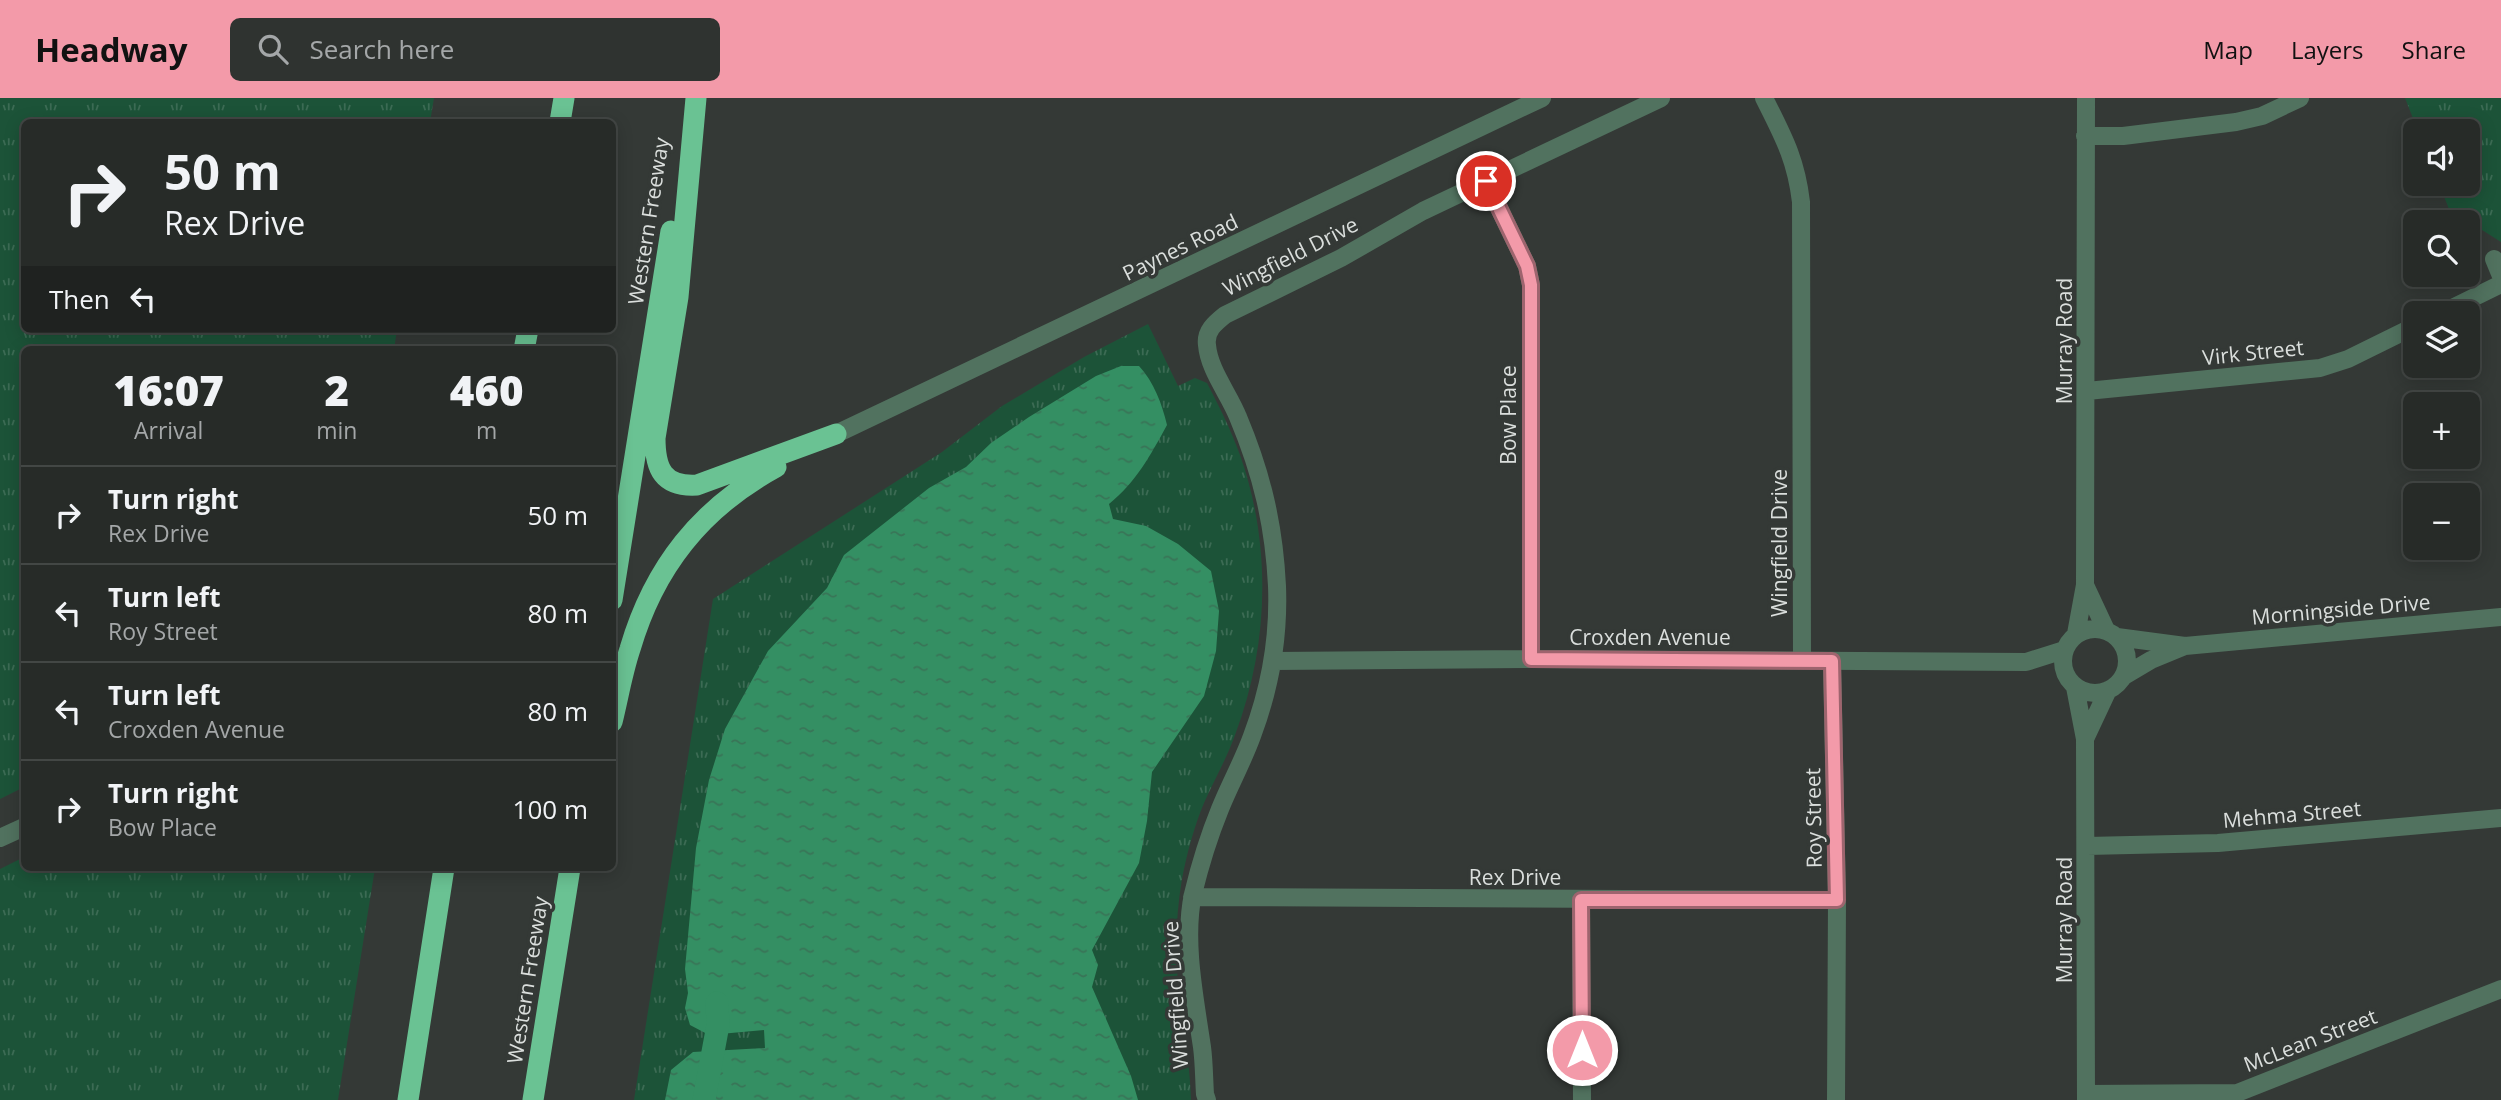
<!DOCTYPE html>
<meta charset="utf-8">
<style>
:root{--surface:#272b28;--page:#2f3330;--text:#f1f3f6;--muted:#a4a7a8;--line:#434745;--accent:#f39aa9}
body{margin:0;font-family:"Open Sans",sans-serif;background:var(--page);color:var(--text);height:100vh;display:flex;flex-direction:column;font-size:26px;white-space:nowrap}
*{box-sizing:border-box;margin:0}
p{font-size:23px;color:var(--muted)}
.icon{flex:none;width:38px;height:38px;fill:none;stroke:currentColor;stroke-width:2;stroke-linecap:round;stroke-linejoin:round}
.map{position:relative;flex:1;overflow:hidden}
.drawer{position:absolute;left:21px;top:248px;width:595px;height:525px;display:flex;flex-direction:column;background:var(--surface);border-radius:10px;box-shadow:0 4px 18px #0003,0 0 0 2px var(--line)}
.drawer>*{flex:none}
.guide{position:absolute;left:21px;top:21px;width:595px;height:214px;border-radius:10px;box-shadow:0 4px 18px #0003,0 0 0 2px var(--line);background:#272b28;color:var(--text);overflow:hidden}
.controls{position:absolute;left:2403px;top:21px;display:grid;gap:14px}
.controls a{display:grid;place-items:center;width:77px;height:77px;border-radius:10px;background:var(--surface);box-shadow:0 4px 18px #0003,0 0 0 2px var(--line);font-size:35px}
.pin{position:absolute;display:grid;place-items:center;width:60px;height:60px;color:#fff;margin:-30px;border:4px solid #fff;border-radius:50%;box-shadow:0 2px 7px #0007}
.me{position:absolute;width:77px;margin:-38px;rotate:0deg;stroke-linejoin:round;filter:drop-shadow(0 0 5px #0008)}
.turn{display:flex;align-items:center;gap:24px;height:147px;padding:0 28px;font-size:32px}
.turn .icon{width:91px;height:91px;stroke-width:2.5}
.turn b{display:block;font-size:49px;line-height:60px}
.then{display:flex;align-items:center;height:66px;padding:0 28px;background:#0003;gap:14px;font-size:26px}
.eta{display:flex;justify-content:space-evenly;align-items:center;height:119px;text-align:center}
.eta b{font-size:42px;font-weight:800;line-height:49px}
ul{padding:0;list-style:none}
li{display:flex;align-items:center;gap:21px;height:98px;padding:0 28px;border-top:2px solid var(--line)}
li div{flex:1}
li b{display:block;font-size:26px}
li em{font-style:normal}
header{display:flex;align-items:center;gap:42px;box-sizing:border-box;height:98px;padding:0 35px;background:var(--accent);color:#111}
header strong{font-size:33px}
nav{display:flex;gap:38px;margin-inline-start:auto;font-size:24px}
.search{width:490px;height:63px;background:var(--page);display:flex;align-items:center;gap:18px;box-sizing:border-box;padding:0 24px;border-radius:10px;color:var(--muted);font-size:26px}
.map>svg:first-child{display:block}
.grass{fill:url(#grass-tufts)}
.water{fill:url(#water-ripples)}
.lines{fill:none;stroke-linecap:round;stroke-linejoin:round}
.canal{stroke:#348f63;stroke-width:23}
.minor{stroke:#51725f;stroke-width:18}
.highway{stroke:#6ac293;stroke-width:21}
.route-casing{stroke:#9e646e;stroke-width:18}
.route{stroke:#f39aa9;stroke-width:12}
.labels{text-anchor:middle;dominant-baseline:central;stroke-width:7;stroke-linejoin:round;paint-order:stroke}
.street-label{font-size:21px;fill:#dadedc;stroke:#343936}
</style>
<header>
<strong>Headway</strong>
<div class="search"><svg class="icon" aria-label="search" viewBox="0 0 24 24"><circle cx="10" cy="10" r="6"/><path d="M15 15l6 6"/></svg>Search here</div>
<nav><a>Map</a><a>Layers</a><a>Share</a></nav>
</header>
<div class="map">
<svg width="2501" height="1002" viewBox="0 0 2501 1002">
<defs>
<pattern id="grass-tufts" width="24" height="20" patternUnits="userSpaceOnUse" patternTransform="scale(1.75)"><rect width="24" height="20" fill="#1c5338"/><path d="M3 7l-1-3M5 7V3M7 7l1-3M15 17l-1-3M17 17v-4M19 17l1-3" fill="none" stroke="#3c6b54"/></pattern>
<pattern id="water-ripples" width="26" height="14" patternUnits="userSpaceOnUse" patternTransform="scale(1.75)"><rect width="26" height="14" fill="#348f63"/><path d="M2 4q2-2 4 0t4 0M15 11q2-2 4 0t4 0" fill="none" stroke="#397457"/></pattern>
</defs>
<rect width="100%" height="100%" fill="#343936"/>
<path class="grass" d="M0 0H434L430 24H24V231H397L394 252H24V689L0 701Z
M2405 0H2501V144L2449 111 2439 86H2468V33H2418Z
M1148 226 1178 288 1195 280 1207 285C1219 308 1231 332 1240 357 1272 448 1269 547 1235 637 1227 660 1214 682 1204 705 1194 729 1187 755 1182 781 1176 816 1175 851 1178 886 1182 925 1190 963 1191 1002H634L713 501 942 354 1002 308 1084 259Z
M24 759V770H375L338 1002H0V771Z"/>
<path class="water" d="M1121 268H1139C1154 284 1162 306 1167 327 1150 358 1136 384 1109 406L1113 421 1146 428 1178 446 1211 473 1219 513 1216 553 1204 598 1152 674 1147 723 1139 765 1092 852 1098 867 1092 889 1131 978 1138 1002H665L671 972 693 954 765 950 764 932 709 937 690 927 685 910 688 895 685 871 696 750 709 682 725 631 768 553 827 490 844 457 929 390 966 369 991 345 1029 319 1096 278Z"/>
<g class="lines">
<path class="canal" d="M704 1002 718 927 717 905"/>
<path class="minor" d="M1764 0C1783 38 1796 61 1801 104L1802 562
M2085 38H2123L2236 24 2262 18 2300 0
M1486 83 1527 168 1531 187V561
M2494 161 2501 178
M2442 215 2501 186
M2087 293 2320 270 2348 261 2415 228
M836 336 1542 0
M2085 487 2106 532
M2063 563a32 32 0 1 1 64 0a32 32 0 1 1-64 0Z
M2076 536 2085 487 2086 0
M2117 539 2185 548 2501 519
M1274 563 1531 561 2026 564 2064 552
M1832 563 1837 802 1836 1002
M2124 578 2151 562 2185 548
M2075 589 2085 641 2086 1002
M2085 641 2108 592
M0 740 24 729
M2087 748 2218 745 2501 720
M1192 799 1837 802
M1581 802 1582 1002
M2086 996 2237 995 2501 891
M1207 1002 1205 996C1204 980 1204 964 1202 949 1195 901 1183 843 1193 796 1200 767 1209 738 1220 711 1230 686 1243 663 1252 638 1270 590 1279 539 1277 488 1274 427 1262 376 1238 319 1229 296 1209 272 1207 247 1205 233 1215 225 1225 217L1341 160 1423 113 1661 0"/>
<path class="highway" d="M696 0 678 199 655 340C655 371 663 389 697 387L836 336
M560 24 564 0
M524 252 528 231
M612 502 671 133
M612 624C618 600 622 575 630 551 654 469 701 410 776 369
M408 1002 444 770
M533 1002 570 770"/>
</g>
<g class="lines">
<defs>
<path id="route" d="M1486 83 1527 168 1531 187V561L1832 563 1837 802H1581L1582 952"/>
</defs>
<use href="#route" class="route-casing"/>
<use href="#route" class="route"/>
</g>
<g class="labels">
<g class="street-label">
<text transform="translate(648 123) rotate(-81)">Western Freeway</text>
<text transform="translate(1180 149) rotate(-26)">Paynes Road</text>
<text transform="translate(1290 158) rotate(-27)">Wingfield Drive</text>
<text transform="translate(2064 243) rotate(-90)">Murray Road</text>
<text transform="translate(2253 254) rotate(-6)">Virk Street</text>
<text transform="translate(1508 317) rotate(-90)">Bow Place</text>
<text transform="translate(1779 445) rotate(-90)">Wingfield Drive</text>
<text transform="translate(2341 511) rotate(-5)">Morningside Drive</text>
<text x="1650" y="539">Croxden Avenue</text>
<text transform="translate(2292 716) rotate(-5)">Mehma Street</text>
<text transform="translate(1813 720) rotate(-91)">Roy Street</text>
<text x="1515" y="779">Rex Drive</text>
<text transform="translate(2064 822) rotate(-90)">Murray Road</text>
<text transform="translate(527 882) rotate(-81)">Western Freeway</text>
<text transform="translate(1175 897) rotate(-94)">Wingfield Drive</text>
<text transform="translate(2310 942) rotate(-21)">McLean Street</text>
</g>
</g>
</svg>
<div class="controls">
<a><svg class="icon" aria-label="sound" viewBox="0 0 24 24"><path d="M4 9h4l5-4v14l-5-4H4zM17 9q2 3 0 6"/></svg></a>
<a><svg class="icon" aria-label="search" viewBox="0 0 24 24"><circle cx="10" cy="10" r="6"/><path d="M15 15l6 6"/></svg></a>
<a><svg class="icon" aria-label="layers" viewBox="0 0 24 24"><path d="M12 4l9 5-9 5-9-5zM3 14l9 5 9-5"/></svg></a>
<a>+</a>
<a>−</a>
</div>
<div class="pin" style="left:1486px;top:83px;background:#d93025"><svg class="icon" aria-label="arrive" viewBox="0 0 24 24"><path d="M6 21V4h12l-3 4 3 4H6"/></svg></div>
<svg class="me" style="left:1582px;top:952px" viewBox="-20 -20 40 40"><circle r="17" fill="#f39aa9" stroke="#fff" stroke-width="3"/><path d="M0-11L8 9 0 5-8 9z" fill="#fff"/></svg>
<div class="guide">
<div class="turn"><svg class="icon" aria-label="right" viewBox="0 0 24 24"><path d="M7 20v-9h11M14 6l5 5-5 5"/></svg><div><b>50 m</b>Rex Drive</div></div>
<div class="then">Then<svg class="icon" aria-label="left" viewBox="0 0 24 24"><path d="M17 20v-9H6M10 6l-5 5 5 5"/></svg></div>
</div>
<section class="drawer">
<div class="eta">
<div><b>16:07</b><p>Arrival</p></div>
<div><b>2</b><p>min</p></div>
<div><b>460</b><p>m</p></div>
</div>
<ul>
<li><svg class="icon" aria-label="right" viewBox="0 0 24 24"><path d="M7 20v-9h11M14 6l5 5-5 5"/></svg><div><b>Turn right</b><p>Rex Drive</p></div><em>50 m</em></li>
<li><svg class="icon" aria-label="left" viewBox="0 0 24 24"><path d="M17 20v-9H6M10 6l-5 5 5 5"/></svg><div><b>Turn left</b><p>Roy Street</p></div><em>80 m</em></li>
<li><svg class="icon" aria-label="left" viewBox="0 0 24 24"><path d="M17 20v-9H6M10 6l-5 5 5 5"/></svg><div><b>Turn left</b><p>Croxden Avenue</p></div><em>80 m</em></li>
<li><svg class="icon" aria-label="right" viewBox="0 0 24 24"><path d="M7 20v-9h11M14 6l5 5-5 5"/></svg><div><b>Turn right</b><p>Bow Place</p></div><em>100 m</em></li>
</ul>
</section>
</div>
